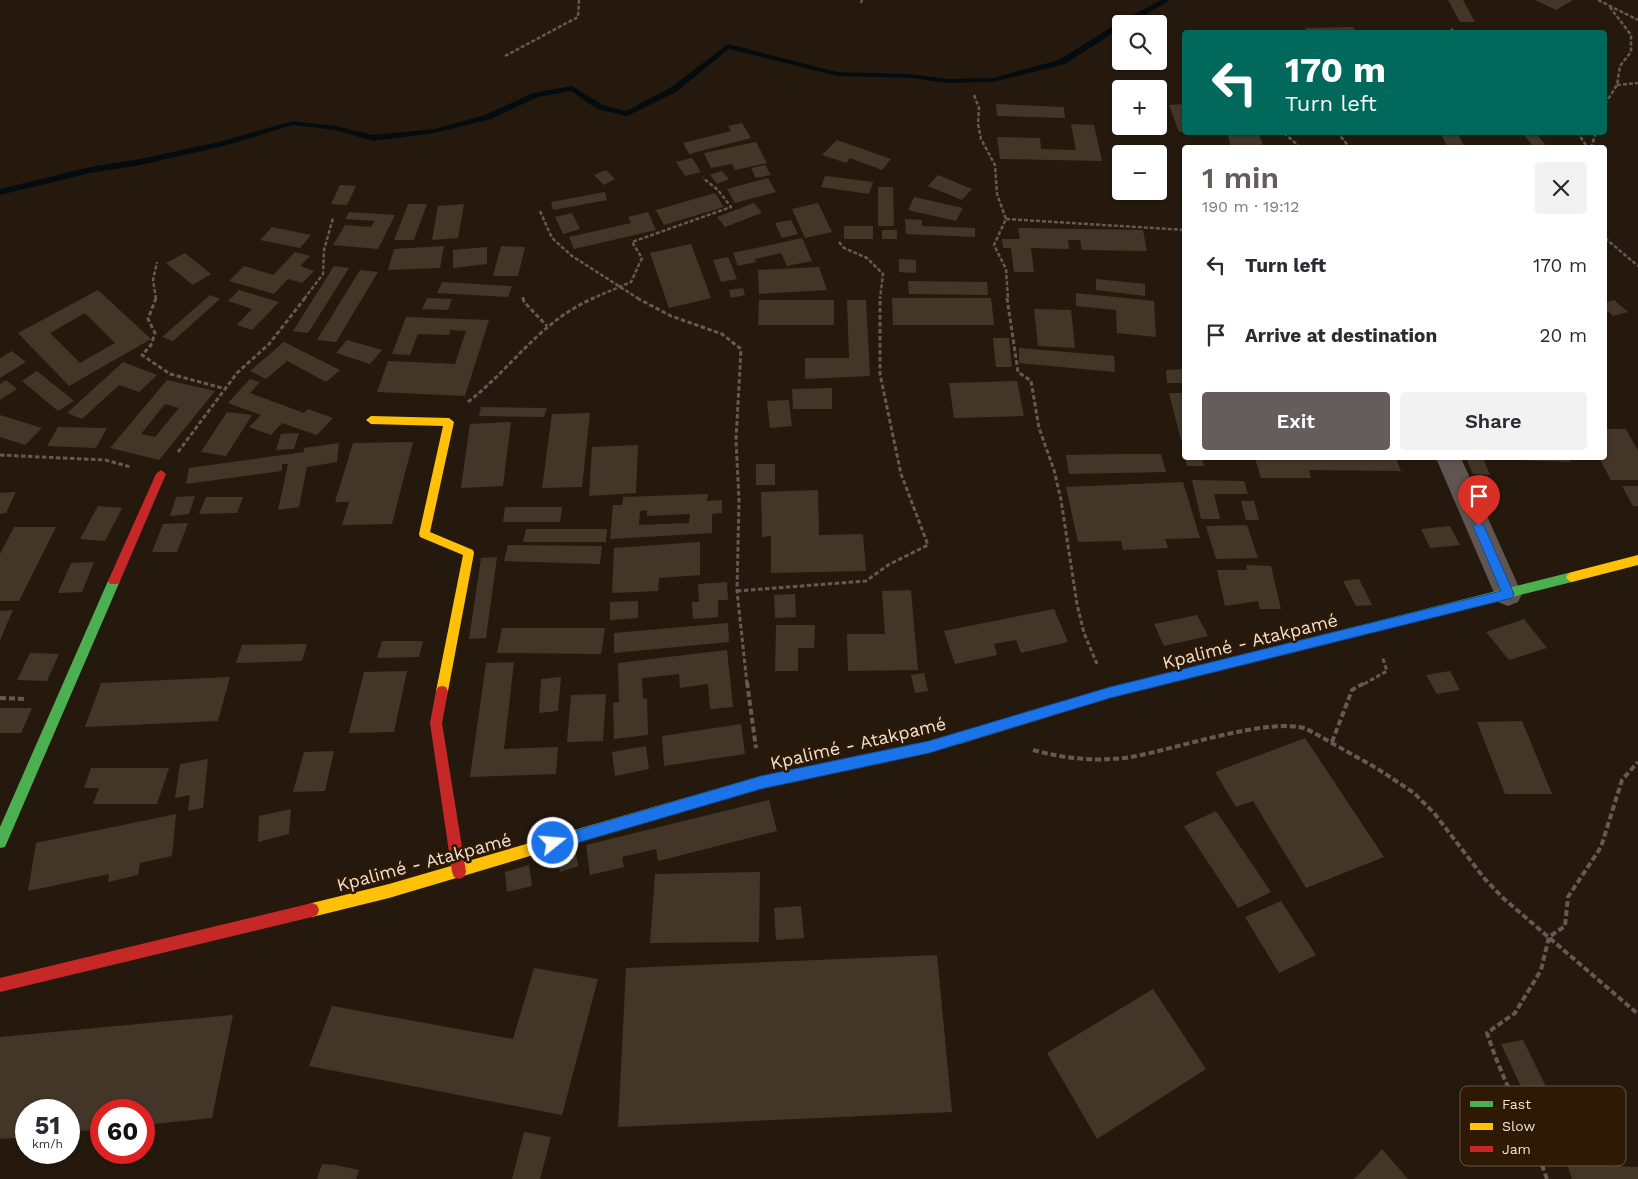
<!DOCTYPE html>
<meta charset="utf-8">
<style>
:root{--surface:#fff;--page:#f2f2f3;--text:#2b2b33;--muted:#7c7c81;--accent:#645d5c}
body{margin:0;font-family:"Work Sans",sans-serif;background:var(--page);color:var(--text);height:100vh;display:flex;flex-direction:column;font-size:19px;white-space:nowrap}
*{box-sizing:border-box;margin:0}
p{font-size:16px;color:var(--muted)}
.icon{flex:none;width:28px;height:28px;fill:none;stroke:currentColor;stroke-width:2;stroke-linecap:round;stroke-linejoin:round}
.map{position:relative;flex:1;overflow:hidden}
.panel{position:absolute;left:1182px;top:145px;width:425px;height:315px;display:flex;flex-direction:column;background:var(--surface);border-radius:5px;box-shadow:0 1px 4px #0004}
.panel>*{flex:none}
.top-card{position:absolute;left:1182px;top:30px;width:425px;height:105px;border-radius:5px;box-shadow:0 1px 4px #0004;background:#00695c;color:#fff;overflow:hidden}
.tools{position:absolute;left:1112px;top:15px;display:grid;gap:10px}
.tools a{display:grid;place-items:center;width:55px;height:55px;border-radius:5px;background:var(--surface);box-shadow:0 1px 4px #0004;font-size:25px}
.speed{position:absolute;left:15px;top:1099px;display:flex;gap:10px;font-size:25px;font-weight:700;text-align:center}
.speed>*{display:grid;place-content:center;width:65px;height:65px;border-radius:50%;background:var(--surface);box-shadow:0 1px 4px #0004;line-height:1}
.speed small{font-size:12px;font-weight:400}
.speed .limit{border:8px solid #d22;background:#fff;color:#111}
.pin{position:absolute;display:grid;place-items:center;width:42px;height:42px;color:#fff;margin:-51px -21px;border-radius:50% 50% 50% 0;rotate:-45deg;box-shadow:0 0 5px #0007}
.pin .icon{rotate:45deg}
.me{position:absolute;width:55px;margin:-28px;rotate:73deg;stroke-linejoin:round;filter:drop-shadow(0 0 4px #0008)}
.turn{display:flex;align-items:center;gap:18px;height:105px;padding:0 20px;font-size:22px}
.turn .icon{width:65px;height:65px;stroke-width:2.5}
.turn b{display:block;font-size:35px;line-height:42px}
.round{display:grid;place-items:center;flex:none;width:52px;height:52px;border-radius:5px;background:var(--page)}
.overview{display:flex;align-items:center;justify-content:space-between;height:85px;padding:0 20px}
h1{font-size:30px;font-weight:600;line-height:38px;color:var(--accent)}
.cta{display:flex;gap:10px;margin-top:auto;padding:10px 20px}
.cta a{flex:1;height:58px;border-radius:5px;background:var(--accent);color:#fff;font-size:20px;font-weight:600;line-height:58px;text-align:center}
.cta a+a{background:var(--page);color:var(--text)}
ul{padding:0;list-style:none}
li{display:flex;align-items:center;gap:15px;height:70px;padding:0 20px}
li div{flex:1}
li b{display:block;font-size:19px}
li em{font-style:normal}
.map>svg:first-child{display:block}
.lines{fill:none;stroke-linecap:round;stroke-linejoin:round}
.stream{fill:#050c10;fill-rule:evenodd}
.building{fill:#433629;fill-rule:evenodd}
.path-far2{stroke:#645955;stroke-width:2.5;stroke-dasharray:4 2;stroke-linecap:butt}
.path-far1{stroke:#645955;stroke-width:3;stroke-dasharray:4.5 2.5;stroke-linecap:butt}
.path{stroke:#645955;stroke-width:4;stroke-dasharray:6 3;stroke-linecap:butt}
.street{fill:#615552;fill-rule:evenodd}
.fast{fill:#4caf50;fill-rule:evenodd}
.slow{fill:#ffc107;fill-rule:evenodd}
.jam{fill:#c62828;fill-rule:evenodd}
.route{fill:#1a73e8;stroke:#114b97}
.labels{text-anchor:middle;dominant-baseline:central;stroke-width:5;stroke-linejoin:round;paint-order:stroke}
.street-label{font-size:18px;fill:#f0e0d4;stroke:#2e1905}
.key{fill:#2e1905;stroke:#685543;stroke-width:1}
.key-label{font-size:14px;fill:#f0e0d4}
</style>
<div class="map">
<svg width="1638" height="1179" viewBox="0 0 1638 1179">
<rect width="100%" height="100%" fill="#25190e"/>
<g class="lines">
<path class="stream" d="M1161 0H1170L1130 24H1121V28L1065 64 993 82 947 83 911 78 837 76 729 49 676 92 627 116 597 109 571 91 538 97 491 119 435 133 373 141 335 130 293 125 220 147 135 166 90 173 0 195V189L90 167 135 160 219 142 293 121 335 126 373 135 435 129 485 115 533 93 572 86 603 105 626 111 670 88 728 44 837 72 911 74 947 79 993 78 1059 60 1118 23Z"/>
</g>
<path class="building" d="M1448 0H1463L1475 22H1460Z
M1535 0H1573L1556 10Z
M1353 27 1356 32H1307L1305 28Z
M996 104 1064 107 1065 118 997 116Z
M1185 104V132H1179L1169 105Z
M742 123 751 138 689 154 683 143 731 131 728 126Z
M1071 124 1094 125 1102 161 1000 159 997 137 1040 138 1041 149 1076 150Z
M1227 132H1258L1264 148H1231Z
M1440 132H1457L1465 148H1448Z
M1522 132H1535L1548 148H1534Z
M837 140 860 148 891 159 882 170 850 158 846 163 822 155Z
M756 142 767 163 735 170 732 164 711 168 704 153Z
M692 158 701 172 685 176 676 162Z
M765 165 771 175 756 178 751 168Z
M606 170 615 179 604 185 594 175Z
M722 171 729 179 717 184 710 175Z
M938 175 972 189 962 200 928 186Z
M825 176 835 177 873 182 869 194 821 187Z
M768 178 776 192 735 203 727 189Z
M340 185 356 186 347 205 331 204Z
M878 187H893L894 226H878Z
M605 192 607 200 553 210 551 202Z
M715 193 724 207 664 225 656 210Z
M914 197 963 208 956 221 908 210Z
M754 203 762 213 725 227 717 217Z
M818 203 832 232 805 238 792 209Z
M408 204H427L414 240H394Z
M464 204 458 238 432 240 438 206Z
M349 212 395 215 378 249 333 245 345 225 371 227 375 221 345 219Z
M648 212 656 230 574 249 569 237 631 223 628 217Z
M572 213 580 229 563 234 555 217Z
M905 219 922 220V226L975 228V237L906 234Z
M791 220 798 234 782 238 775 223Z
M844 226H873V239H844Z
M272 227 311 235 300 248 260 240Z
M1018 228 1143 230 1147 251 1082 250 1080 240H1068L1069 249 1031 248 1034 272H1014L1011 248H1003L1002 239H1020Z
M882 230H897V239H882Z
M802 238 812 261 787 266 781 253 755 259 756 262 738 266 733 253Z
M691 244 711 298 669 308 650 253Z
M444 246 440 268 388 270 394 249Z
M501 246 525 247 518 276H493Z
M487 247V264L453 268V250Z
M295 252 310 256 300 266 314 271 302 283 288 279 274 294 229 281 244 266 273 275Z
M185 253 211 274 193 285 166 263Z
M728 257 737 279 721 282 713 260Z
M899 259 916 260V273L899 272Z
M334 266 349 268 308 333 293 331Z
M819 267 827 290 759 294 758 270Z
M360 270 378 272 336 342 317 340Z
M1096 279 1145 284V296L1096 290Z
M908 281 987 282 988 295 909 294Z
M442 282 512 286 508 297 437 293Z
M743 288 745 295 731 298 729 290Z
M98 290 151 339 69 386 18 333ZM85 313 115 343 80 363 50 333Z
M239 290 279 302 252 330 237 325 252 309 228 301Z
M1076 293 1154 301 1156 337 1117 333 1116 310 1076 306Z
M210 295 220 299 173 341 162 337Z
M427 298 452 299 448 310 422 309Z
M892 298H991L994 325H893Z
M759 300H834V325H758Z
M847 300H866L870 376 805 379V358H849Z
M1614 300 1628 312 1613 316 1605 309V303Z
M1034 309 1071 310 1075 348 1038 346Z
M406 317 489 320 465 396 377 392 388 361 455 364 466 331 450 330 449 335 418 334 410 355 392 354Z
M993 338H1009L1012 367H996Z
M347 340 382 350 370 364 336 353Z
M284 342 340 370 326 382 287 361 266 379 250 371Z
M1019 348 1114 356 1115 372 1019 363Z
M12 351 26 362 0 378V358Z
M123 362 157 375 139 392 119 385 82 419 67 413Z
M1185 369V383H1167L1166 370Z
M37 371 74 401 58 411 22 381Z
M250 379 260 382 250 393 304 413 308 409 333 418 317 435 282 423 271 435 249 427 261 415 228 403Z
M6 380 17 389 0 400V384Z
M167 380 215 391 159 460 110 448ZM165 404 179 408 155 437 141 434Z
M1017 381 1024 416 954 418 949 383Z
M832 388V409H793L792 389Z
M1169 393H1185V440H1181Z
M789 400 792 426 770 428 767 401Z
M481 407 547 408 544 417 479 416Z
M227 412 252 415 226 456 201 452Z
M590 413 582 487 542 488 552 414Z
M0 415 42 428 25 445 0 437Z
M511 422 503 486 461 488 470 424Z
M58 427 107 428 96 448 47 446Z
M1605 429H1626L1638 451V480H1611L1599 458H1605Z
M299 433 294 449 276 450 281 434Z
M413 442 392 524 342 525 349 502H335L353 443Z
M339 443 337 462 307 467 299 507 278 510 288 464H282V471L186 484 189 468 304 452V448Z
M638 445 636 493 589 496 592 447Z
M1123 454H1161L1166 472 1069 474 1066 455Z
M1185 458H1202L1204 466H1187Z
M1255 458H1396L1401 471 1309 470 1311 478H1261Z
M1466 458H1483L1490 475 1473 474Z
M1494 458H1569L1571 462 1495 459Z
M756 464H775V485H756Z
M1192 480 1244 481 1248 494H1214L1220 519H1201Z
M1183 482 1200 538 1165 539 1168 548 1123 550 1121 541 1078 542 1066 487Z
M1622 486H1638V506H1633Z
M818 490 819 535 863 534 866 571 771 573V536L762 537 761 492Z
M16 492 6 513 0 514V493Z
M708 494 707 501 722 500V513L712 514V533L610 539 613 505H622L623 497ZM647 510V516L690 514 689 523 639 525 640 511Z
M195 496 189 514 170 516 176 497Z
M206 497H243L237 513 199 514Z
M1241 501H1254L1259 520H1246Z
M98 506 122 508 105 541 80 539Z
M505 507H562L560 522H503Z
M188 523 177 552H152L163 524Z
M1247 525 1258 558 1216 559 1206 526Z
M1450 526 1460 545 1430 548 1421 529Z
M14 527H56L19 601H0V554Z
M526 529H607L606 542H523Z
M700 542V575L659 578 658 591 612 593 614 548Z
M508 545 602 546 600 564 504 561Z
M497 557 486 638 469 639 481 558Z
M94 562 82 592 58 593 71 563Z
M1246 565 1271 566 1281 609H1260L1258 601 1225 606 1217 570H1247Z
M1359 579 1372 605 1356 606 1343 581Z
M727 582 728 600H718V617L693 619 692 602H699L698 584Z
M911 590 918 670 848 671 847 634H885L882 591Z
M795 594 796 617 775 618 774 595Z
M638 601V618L610 620V602Z
M1054 609 1068 642 1021 653 1016 640 994 644 997 655 955 664 944 631Z
M13 610 0 640V611Z
M1197 615 1208 636 1164 646 1154 624Z
M1524 619 1547 648 1509 660 1486 632Z
M728 623 729 642 614 653V633Z
M776 625H815L814 648H798V671H775Z
M502 628H605L601 654 497 653Z
M382 641H423L419 657 377 658Z
M307 644 302 661 236 663 242 645Z
M727 650 733 707 710 709 708 684 680 688 679 674 642 678 643 699 647 698 648 735 614 739 613 703 619 702 618 663Z
M30 653 59 654 47 681 17 680Z
M514 662 504 749 558 747 556 774 470 777 486 663Z
M407 671 394 732 349 733 364 672Z
M1450 671 1460 690 1437 694 1426 675Z
M924 673 928 691 915 693 911 675Z
M230 677 218 721 85 727 101 683Z
M561 677 558 711 539 713 541 679Z
M606 694 603 741 567 742 571 695Z
M0 708H32L21 733H0Z
M1522 721 1552 794H1505L1477 722Z
M741 724 745 754 664 766 662 736Z
M1305 738 1384 857 1306 888 1253 801 1236 807 1215 772Z
M646 746 649 769 615 776 612 752Z
M334 751 325 791 293 792 304 752Z
M208 759 203 808 188 811 190 795 175 798 180 764Z
M91 768H169L157 804H93L99 788H84Z
M769 800 777 831 658 861 656 849 622 857 624 867 590 875 586 845Z
M291 809 289 834 258 842 259 816Z
M1216 811 1271 892 1238 908 1184 826Z
M176 814 172 856 140 863 138 875 108 882 109 874 28 891 36 843Z
M575 849 578 866 560 872 556 855Z
M529 865 532 886 507 892 505 872Z
M760 872 759 942 650 943 655 874Z
M1281 901 1316 955 1279 973 1245 917Z
M801 906 804 938 776 940 774 908Z
M937 955 952 1112 618 1127 626 968Z
M534 968 598 979 562 1115 309 1066 332 1006 513 1039Z
M1153 989 1206 1069 1097 1139 1047 1053Z
M233 1015 212 1118 144 1125V1110H101V1129L69 1132V1110H26V1137L0 1139V1037Z
M1523 1040 1572 1139 1548 1144 1501 1044Z
M524 1132 551 1137 540 1179H512Z
M1382 1149 1408 1179H1354L1362 1171Z
M322 1164 335 1165 359 1170 356 1179H317Z
M1567 1164 1638 1167V1179H1572Z"/>
<g class="lines">
<path class="path-far2" d="M1598 0 1638 20
M861 3 862 0
M1451 29 1454 32
M505 56 578 17 579 0
M1617 85 1638 83
M974 95 979 108 978 124 981 139 995 165 997 194 1006 219 994 245 1006 269 1008 299
M1605 104 1617 85 1620 66 1631 52V35L1609 6
M1337 132 1350 148
M1577 132 1588 148
M1284 133 1301 148
M1591 148 1596 132
M540 211 552 238 572 256 639 299
M1006 219 1185 230
M1605 238 1638 266
M839 242 844 248 867 258 883 274 880 299
M523 297V299
M156 299 153 280 157 262
M304 299 323 274 324 250 333 218
M591 299 631 282 642 258 632 242 731 207 718 190 703 178"/>
<path class="path-far1" d="M156 298 148 319 155 333 151 345 142 355 170 374 226 389
M523 298 524 302 547 326
M637 298 671 316 722 334 741 349 736 440 739 500 737 591 747 684
M1007 298 1018 372 1031 381 1039 428 1054 470 1061 500 1077 604 1084 633 1097 664
M468 402C513 367 540 321 594 298
M178 452 237 373 269 344 305 298
M0 455 105 460 131 467
M737 591 866 581 888 565 928 545 901 474 880 374V298
M1364 684 1387 671 1382 656"/>
<path class="path" d="M747 682 756 748
M0 698 27 699
M1332 742 1352 690 1366 682
M1033 750C1066 759 1097 762 1131 757 1173 750 1270 716 1307 729L1378 769 1414 793 1434 813 1484 878 1503 898 1638 1014
M1547 1179C1530 1129 1503 1083 1487 1033L1515 1013 1541 970 1549 937 1565 926 1568 897 1601 847 1622 780 1638 762"/>
<path class="street" d="M1436 458H1461L1522 594 1518 602 1508 606 1498 602Z"/>
<path class="fast" d="M1572 572 1576 574 1578 577 1576 580 1572 582 1334 642 1330 641 1328 637 1330 633 1334 632Z
M114 576 118 578 120 581 5 847 0 848V827L108 581 110 578Z
M960 732 964 734 966 738 964 742 929 753 761 788 688 809 683 807 682 803 683 799 688 797 761 776 929 741Z"/>
<path class="slow" d="M371 416 449 418 454 422 430 532 473 550 474 553 448 691 446 695 442 696 438 695 436 691 463 555 420 537 419 534 443 426 371 424 366 420Z
M1638 555V565L1572 582 1568 580 1566 577 1568 574 1572 572Z
M1334 632 1338 633 1340 637 1338 641 1334 642 1109 698 960 744 956 742 954 738 956 734 960 732 1109 688Z
M688 797 693 799 694 803 693 807 688 809 389 898 312 917 307 915 305 910 307 905 312 903 389 884Z"/>
<path class="jam" d="M161 470 166 474 120 581 118 584H110L108 581 156 474Z
M442 686 446 687 448 691 442 723 466 872 464 877 459 879 454 877 452 872 430 723 436 691 438 687Z
M312 903 317 905 319 910 317 915 312 917 0 992V978Z"/>
</g>
<path class="route" d="M1479 521 1484 526 1514 594 1512 598 1110 698 929 753 761 789 553 850 548 848 547 843 548 839 553 837 761 776 929 741 1110 687 1501 591 1473 526Z"/>
<g class="labels">
<g class="street-label">
<text transform="translate(1250 641) rotate(-14)">Kpalimé - Atakpamé</text>
<text transform="translate(858 743) rotate(-13)">Kpalimé - Atakpamé</text>
<text transform="translate(424 862) rotate(-15)">Kpalimé - Atakpamé</text>
</g>
</g>
<rect x="1460" y="1086" width="166" height="80" rx="8" class="key"/>
<rect x="1470" y="1101" width="23" height="6" fill="#4caf50"/>
<rect x="1470" y="1123" width="23" height="7" fill="#ffc107"/>
<rect x="1470" y="1146" width="23" height="6" fill="#c62828"/>
<g class="key-label">
<text x="1502" y="1109">Fast</text>
<text x="1502" y="1131">Slow</text>
<text x="1502" y="1154">Jam</text>
</g>
</svg>
<div class="tools">
<a><svg class="icon" aria-label="search" viewBox="0 0 24 24"><circle cx="10" cy="10" r="6"/><path d="M15 15l6 6"/></svg></a>
<a>+</a>
<a>−</a>
</div>
<div class="speed"><div>51<small>km/h</small></div><div class="limit">60</div></div>
<div class="pin" style="left:1479px;top:526px;background:#d93025"><svg class="icon" aria-label="arrive" viewBox="0 0 24 24"><path d="M6 21V4h12l-3 4 3 4H6"/></svg></div>
<svg class="me" style="left:553px;top:843px" viewBox="-20 -20 40 40"><circle r="17" fill="#1a73e8" stroke="#fff" stroke-width="3"/><path d="M0-11L8 9 0 5-8 9z" fill="#fff"/></svg>
<div class="top-card">
<div class="turn"><svg class="icon" aria-label="left" viewBox="0 0 24 24"><path d="M17 20v-9H6M10 6l-5 5 5 5"/></svg><div><b>170 m</b>Turn left</div></div>
</div>
<section class="panel">
<div class="overview"><div><h1>1 min</h1><p>190 m · 19:12</p></div><a class="round"><svg class="icon" aria-label="close" viewBox="0 0 24 24"><path d="M6 6l12 12M18 6L6 18"/></svg></a></div>
<ul>
<li><svg class="icon" aria-label="left" viewBox="0 0 24 24"><path d="M17 20v-9H6M10 6l-5 5 5 5"/></svg><div><b>Turn left</b></div><em>170 m</em></li>
<li><svg class="icon" aria-label="arrive" viewBox="0 0 24 24"><path d="M6 21V4h12l-3 4 3 4H6"/></svg><div><b>Arrive at destination</b></div><em>20 m</em></li>
</ul>
<div class="cta"><a>Exit</a><a>Share</a></div>
</section>
</div>
